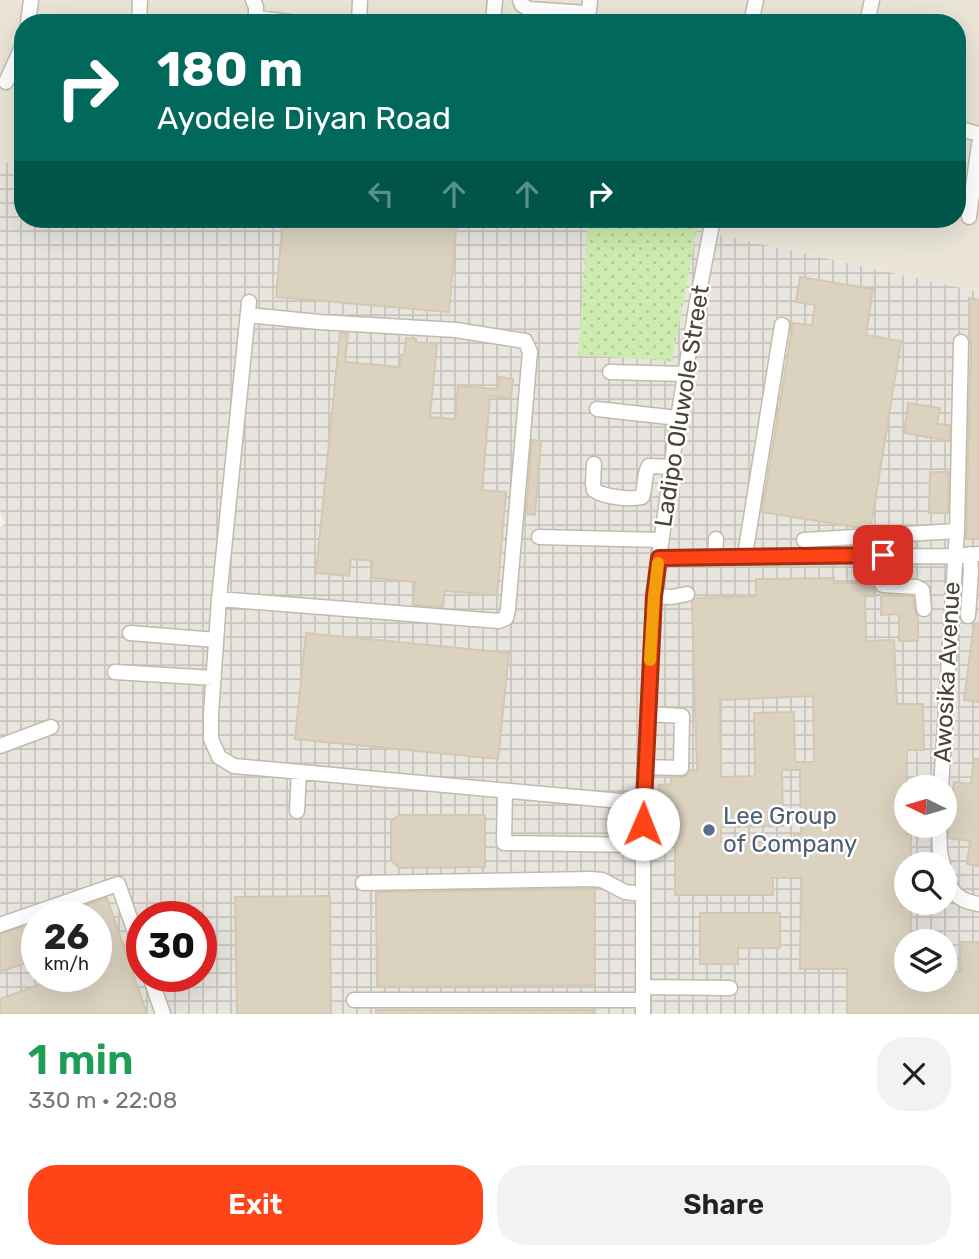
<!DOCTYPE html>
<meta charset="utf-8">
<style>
:root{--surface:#fff;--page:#f2f2f2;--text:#222;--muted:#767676;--accent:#ff4517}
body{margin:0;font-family:Rubik,sans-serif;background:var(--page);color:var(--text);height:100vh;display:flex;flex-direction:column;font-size:26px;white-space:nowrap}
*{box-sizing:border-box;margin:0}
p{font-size:23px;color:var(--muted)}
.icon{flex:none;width:38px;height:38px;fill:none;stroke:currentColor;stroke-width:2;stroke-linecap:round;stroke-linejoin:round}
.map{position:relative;height:1014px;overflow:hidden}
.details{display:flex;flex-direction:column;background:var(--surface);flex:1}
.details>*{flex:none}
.hud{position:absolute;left:14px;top:14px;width:952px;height:214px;border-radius:28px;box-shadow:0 7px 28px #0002;background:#00695c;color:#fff;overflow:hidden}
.needle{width:46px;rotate:275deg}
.controls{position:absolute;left:894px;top:775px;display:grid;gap:14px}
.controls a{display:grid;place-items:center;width:63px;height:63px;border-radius:50%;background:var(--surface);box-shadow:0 7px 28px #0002;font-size:35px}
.speed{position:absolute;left:21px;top:901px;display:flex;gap:14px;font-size:35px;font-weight:700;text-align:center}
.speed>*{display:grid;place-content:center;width:91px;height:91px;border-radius:50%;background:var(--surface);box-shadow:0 7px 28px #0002;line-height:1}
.speed small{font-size:18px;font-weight:400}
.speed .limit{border:10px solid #d22;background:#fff;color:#111}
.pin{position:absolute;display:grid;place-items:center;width:60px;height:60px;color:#fff;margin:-30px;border-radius:14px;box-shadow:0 4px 10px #0006}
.me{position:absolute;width:77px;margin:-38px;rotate:1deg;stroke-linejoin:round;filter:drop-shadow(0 0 5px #0008)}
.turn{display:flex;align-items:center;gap:24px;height:147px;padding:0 28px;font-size:32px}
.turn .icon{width:91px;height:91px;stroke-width:2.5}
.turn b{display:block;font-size:49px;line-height:60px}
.lanes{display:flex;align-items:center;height:66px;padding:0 28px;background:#0003;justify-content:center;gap:35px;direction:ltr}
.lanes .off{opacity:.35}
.round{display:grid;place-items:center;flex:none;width:74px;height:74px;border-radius:28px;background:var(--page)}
.summary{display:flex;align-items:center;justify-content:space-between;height:119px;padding:0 28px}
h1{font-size:42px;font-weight:600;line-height:52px;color:#1e9e55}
.primary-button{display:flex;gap:14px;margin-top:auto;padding:14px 28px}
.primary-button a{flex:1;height:80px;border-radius:28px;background:var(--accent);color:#fff;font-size:28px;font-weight:600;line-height:80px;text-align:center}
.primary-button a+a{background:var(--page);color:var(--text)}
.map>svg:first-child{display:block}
.residential{fill:#eae5d7}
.industrial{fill:url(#industrial-grid);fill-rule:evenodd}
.grass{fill:url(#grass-dots)}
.building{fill:#dbd2c0;stroke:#d4c8b0;stroke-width:2;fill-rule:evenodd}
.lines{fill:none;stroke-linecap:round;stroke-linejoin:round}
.minor-casing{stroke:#c2bbab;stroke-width:17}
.minor{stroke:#fff;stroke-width:14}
.route-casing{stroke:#a62d0f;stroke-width:18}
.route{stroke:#ff4517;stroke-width:12}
.slow{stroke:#f59e0b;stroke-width:12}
.service-dot{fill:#5c6f8a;stroke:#fff;stroke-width:2.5}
.labels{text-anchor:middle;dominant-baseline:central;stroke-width:5;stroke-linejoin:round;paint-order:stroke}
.street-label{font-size:24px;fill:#4a4337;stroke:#fff}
.service-label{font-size:24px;fill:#4e5e75;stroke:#fff;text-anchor:start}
</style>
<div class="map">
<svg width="979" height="1014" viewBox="0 0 979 1014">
<defs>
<pattern id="industrial-grid" width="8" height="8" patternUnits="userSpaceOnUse" patternTransform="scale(1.75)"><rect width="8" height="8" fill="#e8e4de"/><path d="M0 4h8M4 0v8" fill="none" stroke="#c8c5bf"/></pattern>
<pattern id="grass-dots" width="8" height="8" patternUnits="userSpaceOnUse" patternTransform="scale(1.75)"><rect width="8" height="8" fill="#ceecaf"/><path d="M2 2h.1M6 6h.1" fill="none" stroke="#b2cc97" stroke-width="1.8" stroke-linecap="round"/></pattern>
</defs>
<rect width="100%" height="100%" fill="#f6f2e9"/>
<path class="residential" d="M0 0H979V292L647 219H957V23H23V164L0 162Z"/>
<path class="industrial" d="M0 162 23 164V219H647L979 292V1014H0V527L5 524 0 511ZM906 788H945V826H906ZM906 864H945V903H906ZM37 917H96V976H37ZM142 917H201V976H142ZM906 942H945V980H906Z"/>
<path class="grass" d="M588 219H699L672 361 578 355Z"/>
<path class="building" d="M283 219H457L449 312 276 297Z
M800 277 873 289 866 335 901 341 871 526 854 527 762 512 793 323 812 325 815 305 796 302Z
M969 298 979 300V539H966L971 342 969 336Z
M340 333H348L345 362 399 367 401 355H404L406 338 416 339V342L437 344 430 417 455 419 458 386 498 389 499 377 513 379 511 398 490 396 482 490 506 492 497 595 445 591 443 607 413 605 415 582 371 578 373 561 351 559 349 576 316 573Z
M908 403 940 408 937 424 950 425 949 441 904 433Z
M532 440 541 441 535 515 526 514Z
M930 472H949L948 513H929Z
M834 578V583H870L874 589V596H865L866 641 894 640 897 704H923L924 750H907L906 834H911V864H906V903H911V933H940V942H906V980H945V972H961V942H979V1014H847V969H800L801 878H773V895H675V839H670V824H659V785L671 784V777H685L690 770H697L692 602 695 598 756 596V579ZM813 696 814 762H795L794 712 754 713 755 776 721 777 720 700ZM782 770H800L801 834H794V842H721V827L783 826Z
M881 596H913L915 611 918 616V641H899V614L881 615Z
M974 624H979V702L964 700Z
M306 633 509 653 498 759 295 739Z
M974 759H979V866L967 864 970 841 949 838 948 824 954 782 971 784Z
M399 815H485V867L399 868 391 860V821Z
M595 889V985L377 987 376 892Z
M330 896 331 1014H237L235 897Z
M107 898 147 1014H0V999L52 980 51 976H96V917H52Z
M700 913H780V948H738V964H700Z
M37 922V959L0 972V934Z
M376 1010H593V1014H376Z"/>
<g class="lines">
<defs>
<path id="minor" d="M253 0 256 7V23
M520 0 522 5 529 9 586 13 589 11 590 0
M257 18 298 23
M28 23 31 0
M139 23 140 0
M359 23 360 0
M493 23 495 0
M712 23H717
M751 23 756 0
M867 23 872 0
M6 82 23 45
M957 128 979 134
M969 217 979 144
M249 302 219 599 211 714V739L219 757 234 766 643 803
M610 372 685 374
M597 409 678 418
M594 464 593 484 594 490C604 497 630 500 642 497 646 487 643 475 649 466L671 467
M539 537 661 540
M804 540 957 531
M876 556 879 579 883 585 916 587 922 590 924 609
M715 557 716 539
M747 557 746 549 782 325
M659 558 954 556 979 554
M654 596 672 597 687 594
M219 599 499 621 506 618 508 609 530 352 525 341 456 330 319 322 248 315
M968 616 971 571 970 554
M130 633 216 640
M115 672 214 678
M0 746 51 727
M645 767 681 768 682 716 648 714
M941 788 957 531 961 342
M505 791 504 843 643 845
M297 811 299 772
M939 826 940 853 943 864
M945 872C950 892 958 901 979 904
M363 883 591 879 602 880 625 892 643 894
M0 925 118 884 142 952
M150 976 163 1014
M643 987 730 988
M354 1000H643
M643 1014V803L654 596 678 418 697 302 713 219"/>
</defs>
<use href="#minor" class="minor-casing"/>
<use href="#minor" class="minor"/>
</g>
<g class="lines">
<defs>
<path id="route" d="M643 824 654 596 659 558 883 555"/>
</defs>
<use href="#route" class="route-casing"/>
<use href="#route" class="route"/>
<path class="slow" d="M650 660 654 596 658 563"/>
</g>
<circle class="service-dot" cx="709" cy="830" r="7"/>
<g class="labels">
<g class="street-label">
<text transform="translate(682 406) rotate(-81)">Ladipo Oluwole Street</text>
<text transform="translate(947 672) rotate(-87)">Awosika Avenue</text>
</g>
<g class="service-label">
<text x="723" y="816">Lee Group<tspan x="723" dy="28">of Company</tspan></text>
</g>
</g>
</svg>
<div class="controls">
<a><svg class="needle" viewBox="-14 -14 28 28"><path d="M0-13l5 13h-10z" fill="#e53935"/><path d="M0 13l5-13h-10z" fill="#767676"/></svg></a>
<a><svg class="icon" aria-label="search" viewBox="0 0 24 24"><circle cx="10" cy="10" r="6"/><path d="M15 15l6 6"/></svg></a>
<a><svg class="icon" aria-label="layers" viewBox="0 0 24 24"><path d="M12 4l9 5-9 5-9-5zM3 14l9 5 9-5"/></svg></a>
</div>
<div class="speed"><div>26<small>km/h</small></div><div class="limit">30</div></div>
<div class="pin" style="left:883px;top:555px;background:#d93025"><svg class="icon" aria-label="arrive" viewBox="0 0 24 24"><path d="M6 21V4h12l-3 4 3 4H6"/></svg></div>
<svg class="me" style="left:643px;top:824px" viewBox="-20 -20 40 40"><circle r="19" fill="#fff"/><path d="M0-13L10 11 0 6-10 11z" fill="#ff4517"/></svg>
<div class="hud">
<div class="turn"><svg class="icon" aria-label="right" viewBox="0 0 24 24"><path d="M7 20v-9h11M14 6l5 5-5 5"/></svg><div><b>180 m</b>Ayodele Diyan Road</div></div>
<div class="lanes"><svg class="icon off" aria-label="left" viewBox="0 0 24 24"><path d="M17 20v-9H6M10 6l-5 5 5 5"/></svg><svg class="icon off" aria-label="ahead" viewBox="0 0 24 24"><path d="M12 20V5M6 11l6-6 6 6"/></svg><svg class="icon off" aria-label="ahead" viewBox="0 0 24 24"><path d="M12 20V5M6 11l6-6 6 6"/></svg><svg class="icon" aria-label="right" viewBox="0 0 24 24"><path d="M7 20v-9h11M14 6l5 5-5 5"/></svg></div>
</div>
</div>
<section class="details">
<div class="summary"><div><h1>1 min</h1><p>330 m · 22:08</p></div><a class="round"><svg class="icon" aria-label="close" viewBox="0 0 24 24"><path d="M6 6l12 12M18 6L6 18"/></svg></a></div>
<div class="primary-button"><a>Exit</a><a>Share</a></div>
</section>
